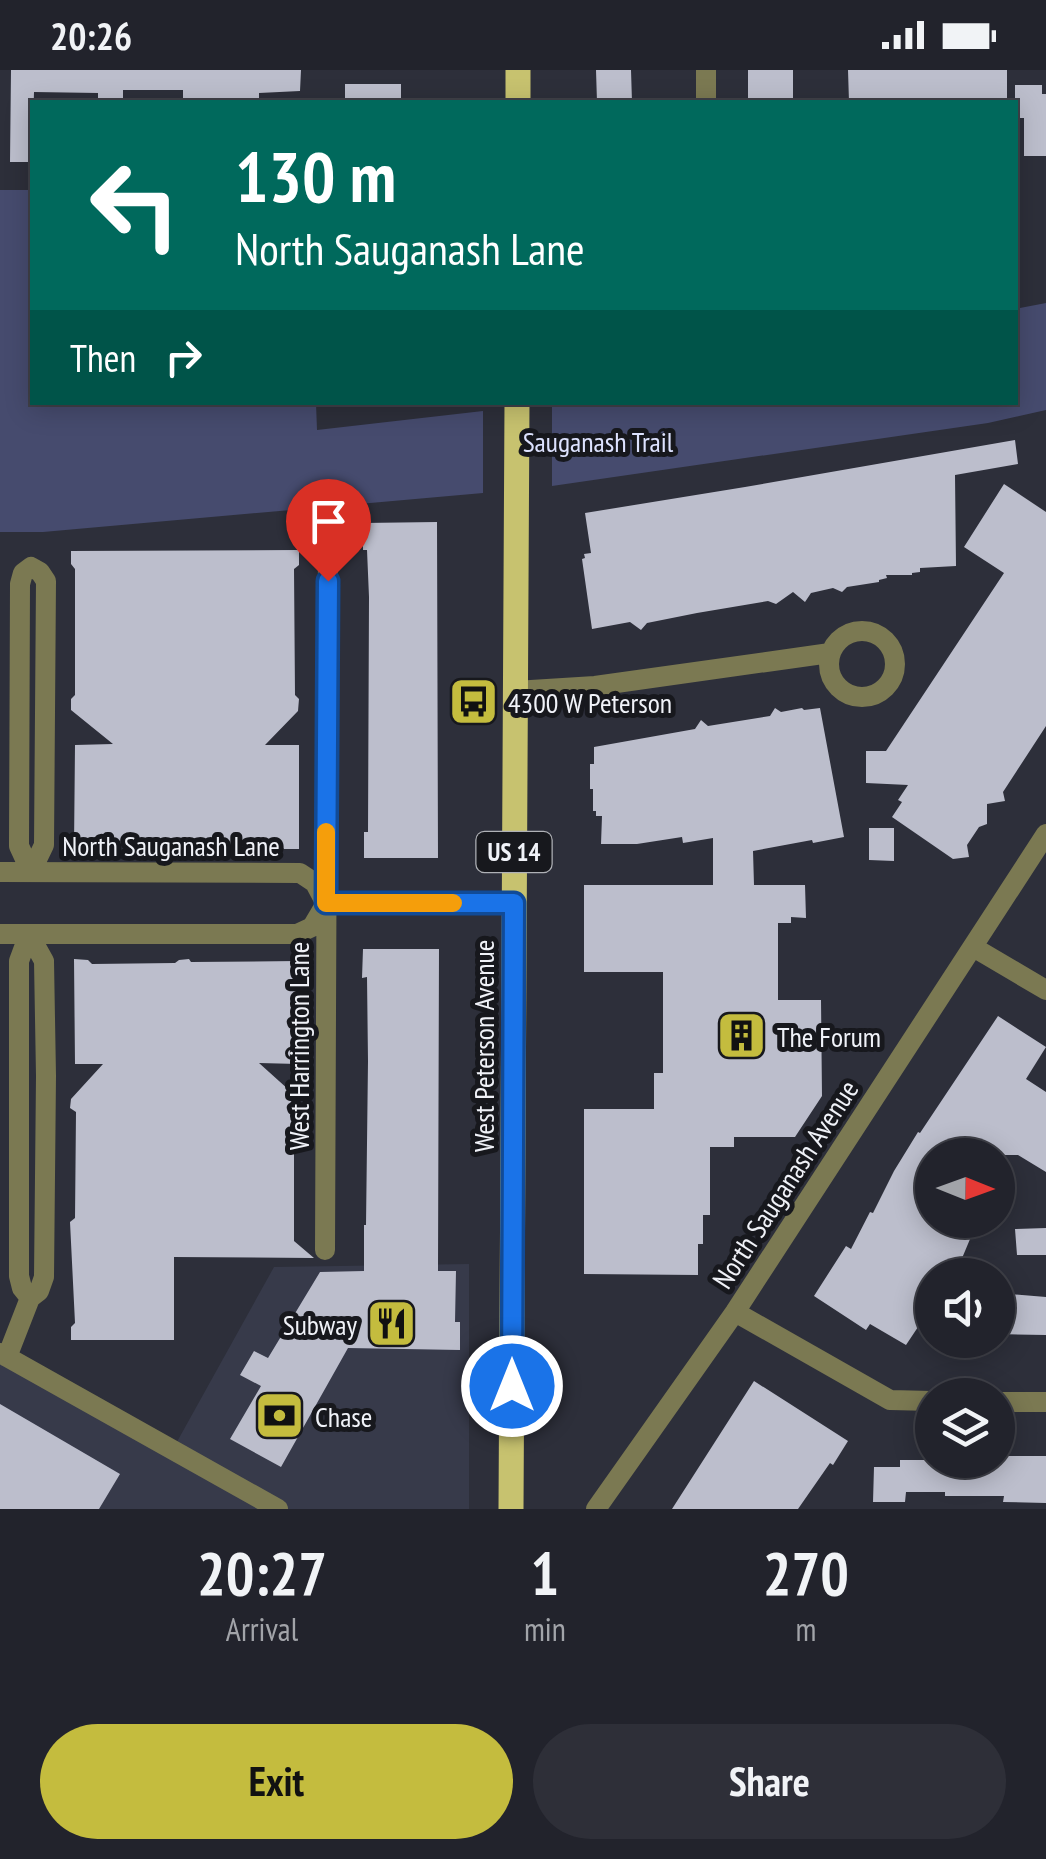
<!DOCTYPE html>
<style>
:root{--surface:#22232c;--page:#2e2f38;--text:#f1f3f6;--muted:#a2a4a9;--line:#3f4048;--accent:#c4bc3e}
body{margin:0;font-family:"PT Sans Narrow",sans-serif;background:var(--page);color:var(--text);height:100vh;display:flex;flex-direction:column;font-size:38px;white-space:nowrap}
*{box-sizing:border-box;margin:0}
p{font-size:32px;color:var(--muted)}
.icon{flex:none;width:55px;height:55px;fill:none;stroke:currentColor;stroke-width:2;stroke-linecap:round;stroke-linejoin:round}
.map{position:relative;height:1439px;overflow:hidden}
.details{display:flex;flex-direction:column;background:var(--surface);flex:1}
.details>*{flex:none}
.banner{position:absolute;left:30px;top:30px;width:988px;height:305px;border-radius:0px;box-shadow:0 5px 25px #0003,0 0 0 2px var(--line);background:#00695c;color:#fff;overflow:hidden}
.needle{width:65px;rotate:91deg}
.tools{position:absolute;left:915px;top:1068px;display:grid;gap:20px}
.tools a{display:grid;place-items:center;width:100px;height:100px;border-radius:50%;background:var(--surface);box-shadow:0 5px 25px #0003,0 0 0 2px var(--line);font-size:50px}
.pin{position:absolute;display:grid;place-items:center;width:85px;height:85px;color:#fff;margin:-102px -42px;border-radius:50% 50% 50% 0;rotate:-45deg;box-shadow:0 0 10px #0007}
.pin .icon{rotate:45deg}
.me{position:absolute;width:110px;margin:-55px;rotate:0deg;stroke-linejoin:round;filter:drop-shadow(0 0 8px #0008)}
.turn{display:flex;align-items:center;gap:35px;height:210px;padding:0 40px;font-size:45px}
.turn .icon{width:130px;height:130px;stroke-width:2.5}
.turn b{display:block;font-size:70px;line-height:85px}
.then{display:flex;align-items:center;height:95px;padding:0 40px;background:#0003;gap:20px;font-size:38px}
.eta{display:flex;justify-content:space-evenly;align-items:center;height:170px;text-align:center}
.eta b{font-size:60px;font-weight:700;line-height:70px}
.primary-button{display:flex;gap:20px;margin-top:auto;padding:20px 40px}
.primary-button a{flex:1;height:115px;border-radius:60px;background:var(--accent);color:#111;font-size:40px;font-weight:700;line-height:115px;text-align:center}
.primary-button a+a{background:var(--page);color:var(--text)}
.status{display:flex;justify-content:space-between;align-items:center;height:70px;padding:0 50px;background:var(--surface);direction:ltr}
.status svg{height:28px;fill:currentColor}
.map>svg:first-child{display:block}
.built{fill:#373a4a}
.green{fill:#464b6e}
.building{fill:#bcbecc}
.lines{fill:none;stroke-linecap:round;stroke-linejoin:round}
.minor{stroke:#7b7952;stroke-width:20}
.primary{stroke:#c7c26f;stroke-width:25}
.route-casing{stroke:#114b97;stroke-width:25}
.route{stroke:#1a73e8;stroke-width:18}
.slow{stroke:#f59e0b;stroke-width:18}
.labels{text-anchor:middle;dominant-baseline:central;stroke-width:10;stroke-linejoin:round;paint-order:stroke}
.shield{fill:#17181d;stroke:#afb1b6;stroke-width:2.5}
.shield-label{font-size:25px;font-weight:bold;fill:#f0f2f8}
.park-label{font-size:28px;fill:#dde2fe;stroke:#17181d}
.poi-label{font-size:28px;fill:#f0f2f8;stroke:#17181d;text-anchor:start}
.street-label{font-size:28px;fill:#f0f2f8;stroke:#17181d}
</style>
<div class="status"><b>20:26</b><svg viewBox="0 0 49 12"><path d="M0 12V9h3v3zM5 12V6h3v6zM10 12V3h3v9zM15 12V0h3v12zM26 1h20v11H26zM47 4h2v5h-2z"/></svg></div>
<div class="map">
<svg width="1046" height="1439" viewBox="0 0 1046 1439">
<rect width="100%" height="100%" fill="#2d2f3a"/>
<path class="built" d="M469 1194V1439H0V1289L168 1388 274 1197Z"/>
<path class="green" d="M0 120H32V332L316 333 317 360 483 341V423L43 462H0Z
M1046 233V340L988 353 552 416V333L1015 332V239Z"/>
<path class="building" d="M11 0H301L300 21 259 23V32H183V20H123V32H98V23L34 22 32 92H10Z
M596 0H631L632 32H597Z
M748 0H793V32H748Z
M848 0H1007V32H849Z
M345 14H401V32H345Z
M1015 15H1042V24H1046V86H1024V48H1015Z
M1015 370 1018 394 955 405 956 496 920 498V502L912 503V505H886L887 508 879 510V512L847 517 842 522 833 518 811 523 805 532 793 522 776 534 768 531 697 543 647 553 641 560 630 552 592 559 582 489 585 488 584 484 591 483 585 443 745 417Z
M1004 414 1046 442V656L1003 722 1005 731 987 734V754L979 757 967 775 969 787 953 789 892 747 902 732 898 730 908 715 866 713V681H886L1004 503 964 477Z
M437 452 438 788H364V762H368L369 527 367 480H363V453Z
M299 480V495L294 499 295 625 299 629 298 641 265 675H299V779H284L280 774 198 775 195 779H184L181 776 92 774 88 779 74 778 75 675 113 674 71 640V629L75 625V499L71 494V481Z
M775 638 781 642 802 638 804 640 820 638 844 767 813 773 812 770 753 781 754 815H805L806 848 791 847V853H778V930H821L822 1026 795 1067H734V1077H710V1145H703V1174H698V1205L584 1204V1039H654V1003H663V902H584V815H713V768L683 773 682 767 637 774H601L602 746H596V741H593V719H590V694H594V677L695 659 701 650 708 656 770 646Z
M869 758H894V791L869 790Z
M363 879H439L438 1201H456L455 1252H460V1280L348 1278 281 1397 230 1369 261 1316 240 1305 254 1281 268 1288 320 1202 364 1201V1155H366L368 991 367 907 362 908Z
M74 889 88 890 92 894 175 893 179 890 189 889 191 892 298 891V994L259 993 299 1029 298 1039 294 1043V1171L314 1188 174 1187V1270H71V1257L75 1253 70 1152 75 1148 76 1042 70 1038 71 1029 103 994H75Z
M998 946 1046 977 1026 1009 1046 1022V1102L1018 1085H932V1150H978L955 1205H932V1236L906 1275 870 1254 866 1260 814 1226 846 1176 851 1179 870 1142 873 1143 894 1101 918 1062 920 1063Z
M1046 1158V1185H1017L1015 1159Z
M1010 1224 1046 1227V1265L998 1264V1235H1010Z
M754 1311 848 1371 833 1395 830 1393 798 1439H672Z
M0 1334 120 1404 99 1439H0Z
M1005 1386H1046V1433L1003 1432 1004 1426H945V1422H906L905 1432H873L874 1397H900V1390H1005Z"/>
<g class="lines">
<path class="minor" d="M706 32V0
M31 497 40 502 46 511 44 775 31 802 19 776 20 514 23 503Z
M829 594a33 33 0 1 1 66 0a33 33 0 1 1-66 0Z
M515 621 595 616 830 583
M0 802 300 803 315 813 325 832
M326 833H514
M0 864H297L312 857 325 835
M29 864 19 891V1206L22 1218 30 1228
M973 877 1046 920
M325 1180 328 473
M735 1242 890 1330 932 1331
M0 1283 278 1439
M7 1287 30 1228 39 1221 44 1207 46 1006 44 891 29 864
M998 1332H1046
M596 1439 735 1242 1046 764"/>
<path class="primary" d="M518 32V0
M511 1439 517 332"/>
</g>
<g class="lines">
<defs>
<path id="route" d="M328 511 326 833H514L512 1316"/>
</defs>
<use href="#route" class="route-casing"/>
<use href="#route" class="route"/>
<path class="slow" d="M326 762V833H453"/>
</g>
<defs>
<symbol id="bus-square" viewBox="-11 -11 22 22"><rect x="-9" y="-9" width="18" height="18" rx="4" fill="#c4bc3e" stroke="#17181d"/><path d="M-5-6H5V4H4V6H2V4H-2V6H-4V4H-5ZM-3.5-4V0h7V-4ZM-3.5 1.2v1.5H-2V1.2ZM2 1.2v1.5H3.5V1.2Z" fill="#111"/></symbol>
<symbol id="building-square" viewBox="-11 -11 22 22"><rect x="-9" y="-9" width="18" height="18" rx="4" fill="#c4bc3e" stroke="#17181d"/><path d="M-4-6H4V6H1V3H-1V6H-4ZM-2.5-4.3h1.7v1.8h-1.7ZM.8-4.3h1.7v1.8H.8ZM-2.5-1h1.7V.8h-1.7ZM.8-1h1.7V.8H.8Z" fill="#111"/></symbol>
<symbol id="restaurant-square" viewBox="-11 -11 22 22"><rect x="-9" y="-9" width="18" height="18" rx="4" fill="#c4bc3e" stroke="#17181d"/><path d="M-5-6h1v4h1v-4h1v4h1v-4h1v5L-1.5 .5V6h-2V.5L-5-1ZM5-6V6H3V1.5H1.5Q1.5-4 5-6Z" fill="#111"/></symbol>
<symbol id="bank-square" viewBox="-11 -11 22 22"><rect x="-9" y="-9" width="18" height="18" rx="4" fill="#c4bc3e" stroke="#17181d"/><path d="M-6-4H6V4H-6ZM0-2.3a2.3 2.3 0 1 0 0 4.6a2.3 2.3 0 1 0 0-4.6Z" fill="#111"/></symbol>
</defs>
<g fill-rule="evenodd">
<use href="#bus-square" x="446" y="604" width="55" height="55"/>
<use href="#building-square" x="714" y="938" width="55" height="55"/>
<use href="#restaurant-square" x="364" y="1226" width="55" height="55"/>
<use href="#bank-square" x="252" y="1318" width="55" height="55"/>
</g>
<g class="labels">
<rect class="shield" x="476.5" y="762" width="75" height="40" rx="8"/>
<g class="shield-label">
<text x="514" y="782">US 14</text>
</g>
<g class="park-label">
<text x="598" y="371">Sauganash Trail</text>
</g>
<g class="poi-label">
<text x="508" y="632">4300 W Peterson</text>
<text x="777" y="966">The Forum</text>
<text x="357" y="1254" text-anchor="end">Subway</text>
<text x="315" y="1346">Chase</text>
</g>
<g class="street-label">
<text x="171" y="775">North Sauganash Lane</text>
<text transform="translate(298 976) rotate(-90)">West Harrington Lane</text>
<text transform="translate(483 976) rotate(-90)">West Peterson Avenue</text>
<text transform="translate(785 1114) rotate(-57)">North Sauganash Avenue</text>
</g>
</g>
</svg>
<div class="tools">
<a><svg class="needle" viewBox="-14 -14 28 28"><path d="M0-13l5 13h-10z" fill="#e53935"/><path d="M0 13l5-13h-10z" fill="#a2a4a9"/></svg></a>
<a><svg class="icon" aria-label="sound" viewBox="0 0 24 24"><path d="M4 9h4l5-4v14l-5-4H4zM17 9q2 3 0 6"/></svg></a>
<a><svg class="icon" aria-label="layers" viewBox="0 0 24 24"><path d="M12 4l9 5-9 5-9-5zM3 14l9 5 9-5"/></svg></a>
</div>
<div class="pin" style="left:328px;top:511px;background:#d93025"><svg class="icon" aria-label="arrive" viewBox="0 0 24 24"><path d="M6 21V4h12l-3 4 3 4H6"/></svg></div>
<svg class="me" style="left:512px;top:1316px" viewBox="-20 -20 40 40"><circle r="17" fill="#1a73e8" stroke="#fff" stroke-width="3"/><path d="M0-11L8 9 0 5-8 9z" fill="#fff"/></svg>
<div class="banner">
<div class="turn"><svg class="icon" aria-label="left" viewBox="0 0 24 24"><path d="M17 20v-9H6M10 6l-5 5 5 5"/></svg><div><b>130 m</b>North Sauganash Lane</div></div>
<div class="then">Then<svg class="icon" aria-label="right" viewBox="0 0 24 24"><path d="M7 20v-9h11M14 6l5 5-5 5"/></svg></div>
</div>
</div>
<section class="details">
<div class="eta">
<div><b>20:27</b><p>Arrival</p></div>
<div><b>1</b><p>min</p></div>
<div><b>270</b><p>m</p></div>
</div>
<div class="primary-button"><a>Exit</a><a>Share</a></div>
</section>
